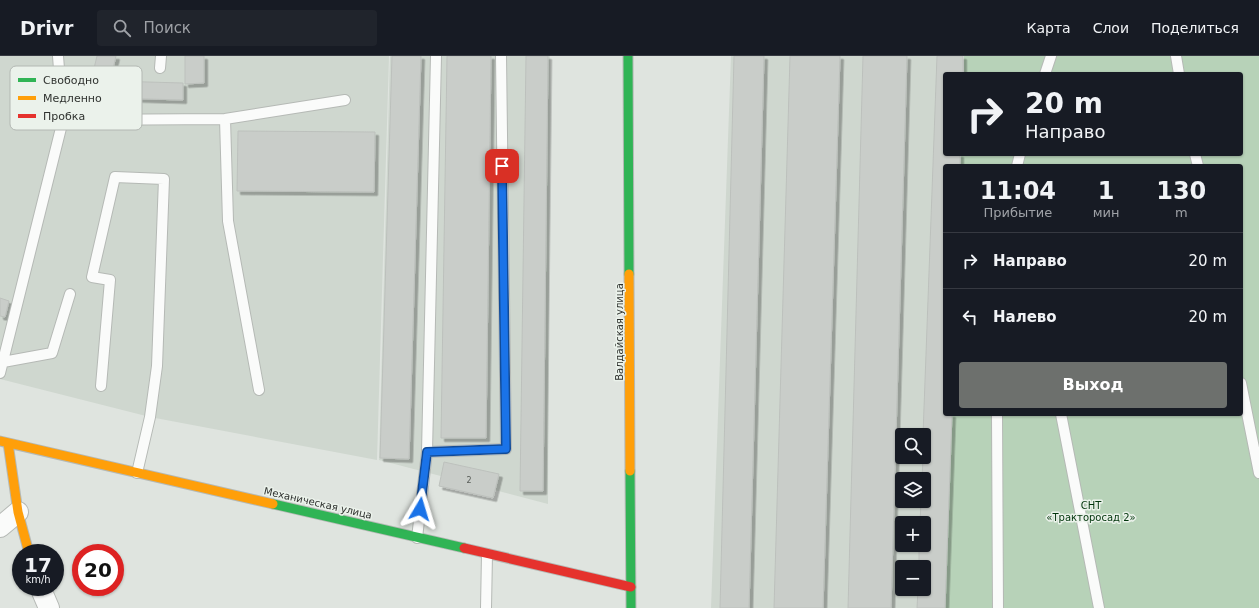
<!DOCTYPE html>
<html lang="ru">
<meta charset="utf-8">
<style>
:root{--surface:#171b24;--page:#20242c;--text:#f1f3f6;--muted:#9ea1a6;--line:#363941;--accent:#6d706d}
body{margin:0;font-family:"DejaVu Sans",sans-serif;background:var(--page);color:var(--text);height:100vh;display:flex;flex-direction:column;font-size:15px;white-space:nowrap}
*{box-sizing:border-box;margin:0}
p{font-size:13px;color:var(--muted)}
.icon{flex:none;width:22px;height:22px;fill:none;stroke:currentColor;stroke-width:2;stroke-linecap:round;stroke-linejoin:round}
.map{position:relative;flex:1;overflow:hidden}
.sheet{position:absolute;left:943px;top:108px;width:300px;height:252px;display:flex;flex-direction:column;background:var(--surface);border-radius:4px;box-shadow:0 1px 3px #0004}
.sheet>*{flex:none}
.guide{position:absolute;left:943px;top:16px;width:300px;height:84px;border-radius:4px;box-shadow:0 1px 3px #0004;background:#171b24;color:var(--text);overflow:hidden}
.buttons{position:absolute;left:895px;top:372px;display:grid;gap:8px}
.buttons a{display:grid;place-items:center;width:36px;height:36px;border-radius:4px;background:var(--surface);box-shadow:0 1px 3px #0004;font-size:20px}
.speed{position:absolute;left:12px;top:488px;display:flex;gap:8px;font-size:20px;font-weight:700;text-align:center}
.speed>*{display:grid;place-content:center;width:52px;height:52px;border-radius:50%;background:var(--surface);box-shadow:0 1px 3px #0004;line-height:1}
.speed small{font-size:10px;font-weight:400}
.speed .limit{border:6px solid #d22;background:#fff;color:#111}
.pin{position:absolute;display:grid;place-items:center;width:34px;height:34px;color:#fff;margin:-17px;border-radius:8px;box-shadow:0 2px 6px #0006}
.me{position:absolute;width:44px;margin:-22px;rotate:7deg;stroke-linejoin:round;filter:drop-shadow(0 0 3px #0008)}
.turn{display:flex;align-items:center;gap:14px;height:84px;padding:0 16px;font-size:18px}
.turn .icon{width:52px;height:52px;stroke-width:2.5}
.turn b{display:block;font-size:28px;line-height:34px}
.eta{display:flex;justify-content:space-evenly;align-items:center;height:68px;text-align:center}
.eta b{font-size:24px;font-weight:700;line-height:28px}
.cta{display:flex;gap:8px;margin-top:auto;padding:8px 16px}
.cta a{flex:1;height:46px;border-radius:4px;background:var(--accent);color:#fff;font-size:16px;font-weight:700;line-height:46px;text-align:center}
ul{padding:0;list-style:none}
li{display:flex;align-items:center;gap:12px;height:56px;padding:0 16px;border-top:1px solid var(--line)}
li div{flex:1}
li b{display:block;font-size:15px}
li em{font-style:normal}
header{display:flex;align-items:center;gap:24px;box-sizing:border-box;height:56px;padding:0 20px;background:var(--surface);border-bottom:1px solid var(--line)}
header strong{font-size:19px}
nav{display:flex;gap:22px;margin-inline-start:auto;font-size:14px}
.search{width:280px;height:36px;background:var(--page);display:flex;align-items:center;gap:10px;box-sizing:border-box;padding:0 14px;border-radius:4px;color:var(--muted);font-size:15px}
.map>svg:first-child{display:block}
.built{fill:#cfd7cf;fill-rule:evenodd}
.green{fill:#b7d2b8}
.building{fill:#c9cdc9;stroke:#bdc1bd;filter:url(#shadow)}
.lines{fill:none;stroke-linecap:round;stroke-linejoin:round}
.lane-casing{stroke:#b5b9b5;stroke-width:12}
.street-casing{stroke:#b5b9b5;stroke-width:22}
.fast-casing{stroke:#b5b9b5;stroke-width:11}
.slow-casing{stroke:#b5b9b5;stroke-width:11}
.jam-casing{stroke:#b5b9b5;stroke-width:11}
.lane{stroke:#fafbfa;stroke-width:10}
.street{stroke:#fafbfa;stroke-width:20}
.fast{stroke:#30b455;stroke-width:9}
.slow{stroke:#ff9f0a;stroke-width:9}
.jam{stroke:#e5322d;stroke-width:9}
.route-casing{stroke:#114b97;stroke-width:10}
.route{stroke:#1a73e8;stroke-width:7}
.labels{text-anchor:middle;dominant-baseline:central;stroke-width:3;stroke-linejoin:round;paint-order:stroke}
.number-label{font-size:8px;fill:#565a56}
.street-label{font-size:10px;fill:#2f322f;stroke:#ebf2eb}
.park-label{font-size:10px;fill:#00350b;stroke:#ebf2eb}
.key{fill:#ebf2eb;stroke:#b3b8b3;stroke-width:1}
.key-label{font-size:11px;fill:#2f322f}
</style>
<header>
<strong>Drivr</strong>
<div class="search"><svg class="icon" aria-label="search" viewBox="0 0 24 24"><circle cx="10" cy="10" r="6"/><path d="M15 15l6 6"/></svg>Поиск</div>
<nav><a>Карта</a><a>Слои</a><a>Поделиться</a></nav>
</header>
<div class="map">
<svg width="1259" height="552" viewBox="0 0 1259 552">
<defs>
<filter id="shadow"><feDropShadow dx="3.5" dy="3.5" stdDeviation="0" flood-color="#0004"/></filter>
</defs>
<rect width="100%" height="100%" fill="#dfe4df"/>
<path class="built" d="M0 0H389L377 404 150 361 0 323Z
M390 0H550L548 448 379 404Z
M731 0H963V18H945V98H960V110H945V358H952L945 552H711ZM902 379H924V401H902ZM902 423H924V445H902ZM902 467H924V489H902ZM902 511H924V533H902Z"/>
<path class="green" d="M964 0H1259V552H945L952 358H1241V110H960L961 98H1241V18H964Z"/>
<path class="building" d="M97 0H116L106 42 88 37Z
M185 0H204V27L185 28Z
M392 0H421L409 403 380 402Z
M447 0H491L486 382H441Z
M526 0H548L543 435H520Z
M734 0H764L749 552H720Z
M790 0H840L823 552H774Z
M863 0H907L891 552H848Z
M937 0H963V18H945V98H960V110H945V358H952L945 552H917L918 533H924V511H919V489H924V467H920L921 445H924V423H922L923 401H924L923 379Z
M113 25 183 27V44L112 42Z
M238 75 375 76 374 136 237 135Z
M0 242 9 245 5 261 0 260Z
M444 406 499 418 493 442 439 430Z"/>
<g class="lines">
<defs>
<path id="lane" d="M1176 0 1179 18
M160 12 161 0
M1045 18 1051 0
M225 63 228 165 259 334
M63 64 225 63 345 44
M1195 98 1198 110
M1017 110 1020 98
M3 306 52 297 70 238
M0 317 63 64 58 0
M1241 327 1259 417
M101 330 110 224 92 221 115 121 164 123 157 310 150 361 137 417
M997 358 998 552
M1061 358 1099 552
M427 396 506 393 501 0
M417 482 427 396 436 0
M486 552 487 498"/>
<path id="street" d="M0 471 18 456
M40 531 49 552"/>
<path id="fast" d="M628 0 629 218
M630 415 631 552
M273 448 464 492"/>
<path id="slow" d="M629 218 630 415
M0 385 273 448
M8 387 18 456 29 497"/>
<path id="jam" d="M464 492 631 531"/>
</defs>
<use href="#lane" class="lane-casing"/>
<use href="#street" class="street-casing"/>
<use href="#fast" class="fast-casing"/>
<use href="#slow" class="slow-casing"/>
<use href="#jam" class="jam-casing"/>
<use href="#lane" class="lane"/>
<use href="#street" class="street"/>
<use href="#fast" class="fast"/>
<use href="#slow" class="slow"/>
<use href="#jam" class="jam"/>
</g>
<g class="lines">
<defs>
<path id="route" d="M420 453 427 396 506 393 502 110"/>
</defs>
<use href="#route" class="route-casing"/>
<use href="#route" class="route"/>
</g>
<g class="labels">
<g class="number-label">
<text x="469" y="424">2</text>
</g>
<g class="street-label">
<text transform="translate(619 276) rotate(-90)">Валдайская улица</text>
<text transform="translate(318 447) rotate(13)">Механическая улица</text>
</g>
<g class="park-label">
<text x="1091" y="449">СНТ<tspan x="1091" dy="12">«Тракторосад 2»</tspan></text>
</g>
</g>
<rect x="10" y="10" width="132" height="64" rx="6" class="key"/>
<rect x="18" y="22" width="18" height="4" fill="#30b455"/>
<rect x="18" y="40" width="18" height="4" fill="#ff9f0a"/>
<rect x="18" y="58" width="18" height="4" fill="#e5322d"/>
<g class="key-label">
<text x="43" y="28">Свободно</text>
<text x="43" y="46">Медленно</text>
<text x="43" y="64">Пробка</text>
</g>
</svg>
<div class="buttons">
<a><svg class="icon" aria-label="search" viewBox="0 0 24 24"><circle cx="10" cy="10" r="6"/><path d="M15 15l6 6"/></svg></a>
<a><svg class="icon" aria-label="layers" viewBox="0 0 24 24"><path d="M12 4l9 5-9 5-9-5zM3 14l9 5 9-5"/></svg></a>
<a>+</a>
<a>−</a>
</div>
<div class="speed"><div>17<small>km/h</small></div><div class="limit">20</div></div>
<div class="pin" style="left:502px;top:110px;background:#d93025"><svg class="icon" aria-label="arrive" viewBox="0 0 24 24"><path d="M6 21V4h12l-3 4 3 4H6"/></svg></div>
<svg class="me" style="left:420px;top:453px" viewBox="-20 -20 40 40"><path d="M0-17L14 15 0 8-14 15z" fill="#1a73e8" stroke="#fff" stroke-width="4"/></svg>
<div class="guide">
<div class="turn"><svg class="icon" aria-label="right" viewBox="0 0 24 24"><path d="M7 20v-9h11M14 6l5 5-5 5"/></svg><div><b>20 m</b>Направо</div></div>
</div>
<section class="sheet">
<div class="eta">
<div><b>11:04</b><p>Прибытие</p></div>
<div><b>1</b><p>мин</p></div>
<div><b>130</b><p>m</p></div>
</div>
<ul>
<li><svg class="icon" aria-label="right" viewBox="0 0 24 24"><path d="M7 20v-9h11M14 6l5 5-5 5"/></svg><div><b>Направо</b></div><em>20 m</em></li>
<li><svg class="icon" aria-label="left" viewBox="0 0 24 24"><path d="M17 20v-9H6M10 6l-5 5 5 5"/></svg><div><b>Налево</b></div><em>20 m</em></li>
</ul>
<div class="cta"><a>Выход</a></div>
</section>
</div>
